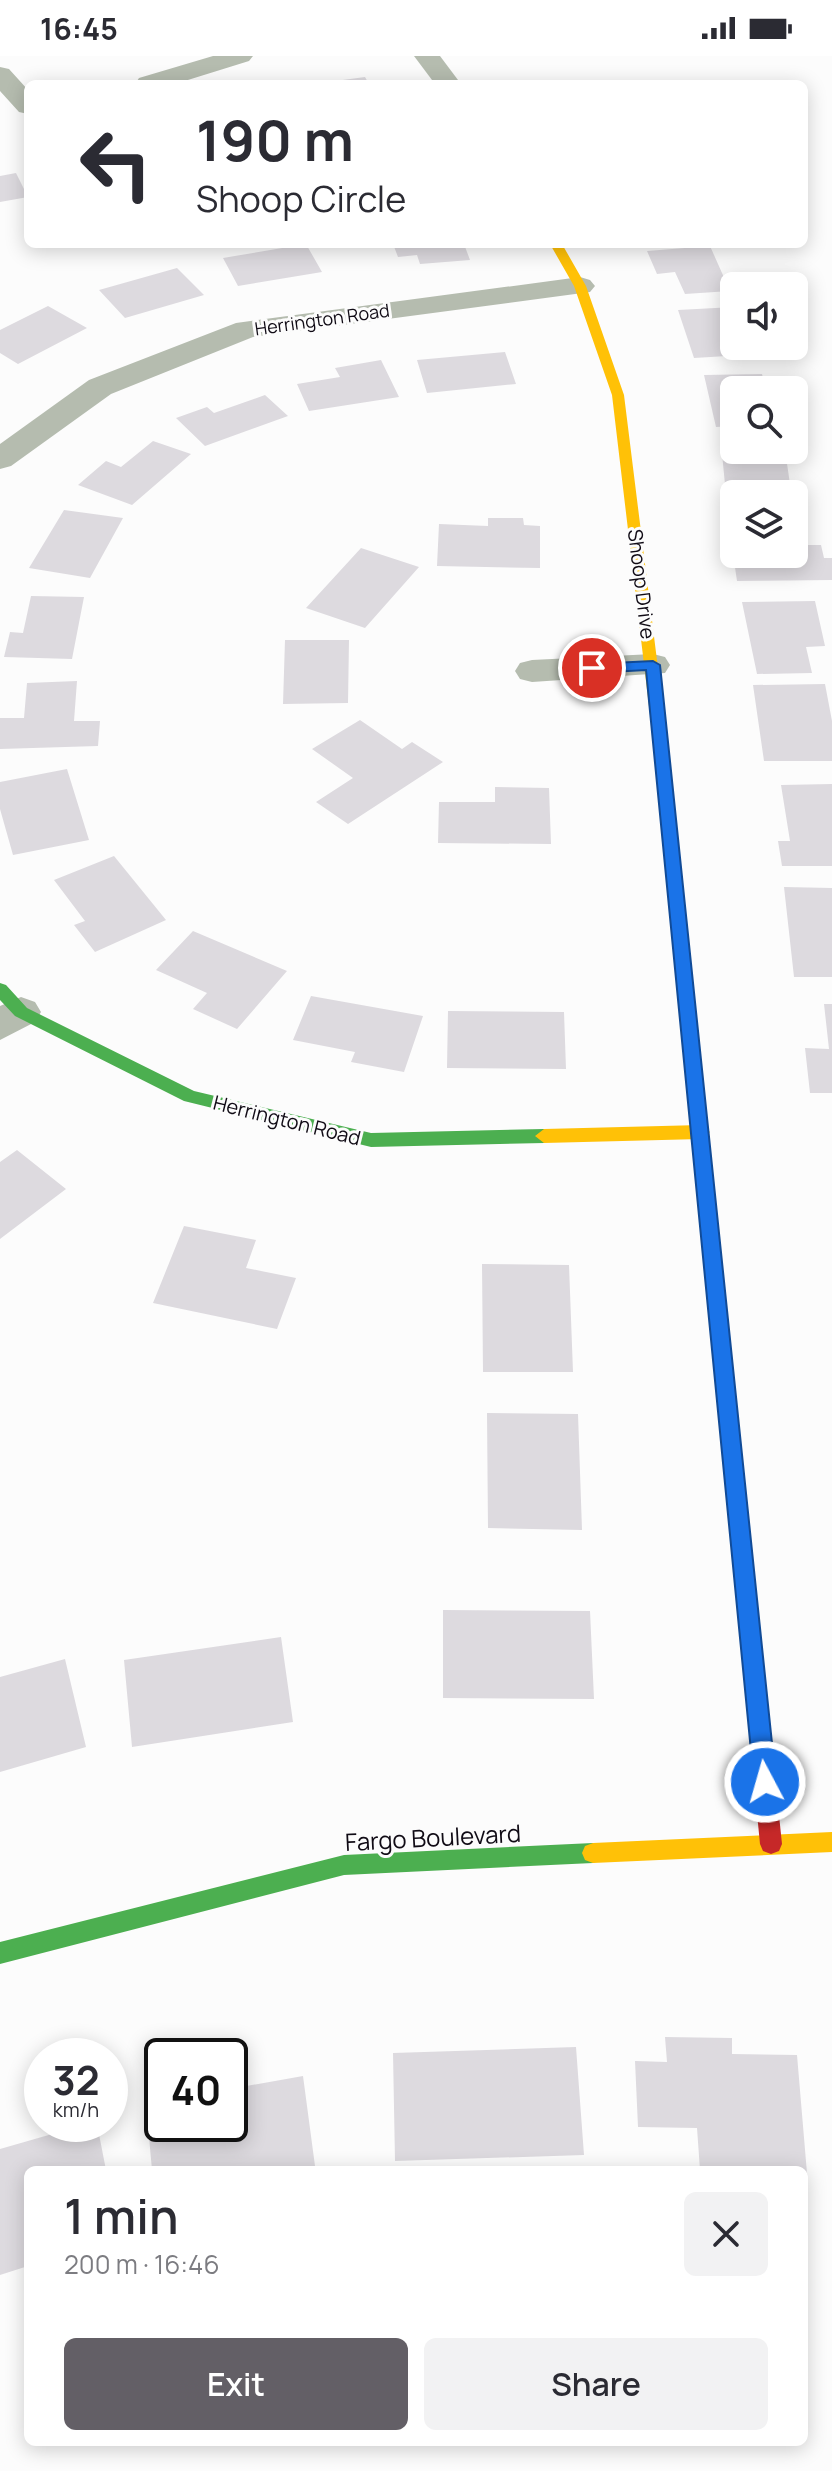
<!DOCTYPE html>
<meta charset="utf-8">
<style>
:root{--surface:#fff;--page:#f2f2f3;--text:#2b2b33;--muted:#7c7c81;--accent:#635f66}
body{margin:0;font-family:Manrope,sans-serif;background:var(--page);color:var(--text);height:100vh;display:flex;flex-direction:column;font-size:30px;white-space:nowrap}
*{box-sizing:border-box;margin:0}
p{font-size:26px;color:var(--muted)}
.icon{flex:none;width:44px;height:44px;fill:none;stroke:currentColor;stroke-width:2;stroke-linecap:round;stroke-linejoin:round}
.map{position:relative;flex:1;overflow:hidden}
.drawer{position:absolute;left:24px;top:2110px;width:784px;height:280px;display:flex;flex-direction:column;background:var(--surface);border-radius:12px;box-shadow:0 4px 20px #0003}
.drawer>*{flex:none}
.banner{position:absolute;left:24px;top:24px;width:784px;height:168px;border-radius:12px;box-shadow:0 4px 20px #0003;background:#fff;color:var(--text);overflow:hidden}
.controls{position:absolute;left:720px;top:216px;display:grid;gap:16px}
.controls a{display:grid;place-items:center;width:88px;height:88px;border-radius:12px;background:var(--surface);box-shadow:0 4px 20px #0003;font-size:40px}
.speed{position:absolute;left:24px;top:1982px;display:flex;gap:16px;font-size:40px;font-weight:700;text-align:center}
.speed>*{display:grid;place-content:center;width:104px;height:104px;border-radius:50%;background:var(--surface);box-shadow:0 4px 20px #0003;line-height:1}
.speed small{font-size:20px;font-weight:400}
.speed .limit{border:4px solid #111;border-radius:12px;background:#fff;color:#111}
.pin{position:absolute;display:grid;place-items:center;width:68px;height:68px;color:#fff;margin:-34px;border:4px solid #fff;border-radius:50%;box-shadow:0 2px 8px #0007}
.me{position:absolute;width:88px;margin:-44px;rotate:354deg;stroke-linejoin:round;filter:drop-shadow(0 0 6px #0008)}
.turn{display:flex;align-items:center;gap:28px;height:168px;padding:0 40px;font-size:36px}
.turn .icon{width:104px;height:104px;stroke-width:2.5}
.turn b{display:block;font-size:56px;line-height:68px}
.round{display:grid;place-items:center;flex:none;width:84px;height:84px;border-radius:12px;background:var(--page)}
.head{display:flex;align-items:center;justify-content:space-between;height:136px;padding:0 40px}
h1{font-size:48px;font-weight:600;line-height:60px}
.cta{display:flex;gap:16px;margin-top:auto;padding:16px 40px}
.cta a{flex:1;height:92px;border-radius:12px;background:var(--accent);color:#fff;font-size:32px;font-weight:600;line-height:92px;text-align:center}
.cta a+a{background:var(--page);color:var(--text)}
.status{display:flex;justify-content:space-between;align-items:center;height:56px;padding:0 40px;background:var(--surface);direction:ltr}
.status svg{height:22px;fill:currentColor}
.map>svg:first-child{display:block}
.building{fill:#dddadf}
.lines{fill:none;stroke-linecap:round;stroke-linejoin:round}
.street{fill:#b5bcaf;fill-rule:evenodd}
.fast{fill:#4caf50;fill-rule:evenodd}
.slow{fill:#ffc107;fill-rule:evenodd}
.jam{fill:#c62828;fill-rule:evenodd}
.route{fill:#1a73e8;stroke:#114b97;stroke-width:2}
.labels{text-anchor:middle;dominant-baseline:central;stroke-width:6;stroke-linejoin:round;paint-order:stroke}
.far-street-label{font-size:18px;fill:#100b15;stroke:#fcfcfc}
.street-label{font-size:20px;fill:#100b15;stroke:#fcfcfc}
.near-street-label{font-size:24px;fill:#100b15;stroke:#fcfcfc}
</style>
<div class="status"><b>16:45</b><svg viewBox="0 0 49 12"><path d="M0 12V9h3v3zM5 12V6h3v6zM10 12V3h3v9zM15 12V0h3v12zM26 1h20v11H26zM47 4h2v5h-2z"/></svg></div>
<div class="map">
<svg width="832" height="2415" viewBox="0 0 832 2415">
<rect width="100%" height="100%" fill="#fcfcfc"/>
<path class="building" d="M365 21 369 28H328V26Z
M16 117 28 141 0 146V120Z
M306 188 322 216 238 230 223 202Z
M393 188H464L470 204 420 208 417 199 398 201Z
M710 190 730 235 685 238 675 216 657 218 647 195Z
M177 212 204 239 125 262 99 234Z
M48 250 87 272 18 308 0 297V274Z
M734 251V290H775L777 297 694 302 678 254Z
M505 296 516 328 427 337 417 304Z
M381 304 399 341 309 355 297 328 340 321 335 312Z
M762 318 766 334H734V370L716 371 704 319Z
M265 339 288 360 205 390 176 362 207 351 214 357Z
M153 385 191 398 132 449 78 429 106 405 121 411Z
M721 387H734V394H785L790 428H778L779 438H734V449H727Z
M64 454 123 462 90 522 29 512Z
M488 462H523L524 469 540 470V512L437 510 439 468 488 470Z
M794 464 800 489H821L824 502H832V524L737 525 733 498H794Z
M361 492 419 511 365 572 306 552Z
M31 540 84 541 72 603 4 601 10 576 23 577Z
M815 545 825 590 806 591 812 617 757 618 742 546Z
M285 584H349L348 647 283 648Z
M77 625 74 665H100L98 690 0 693V662H24L27 627Z
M825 628 832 665V705H764L753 629Z
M360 664 402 693 412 686 443 706 348 768 316 746 353 722 312 693Z
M67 713 89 784 13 799 0 753V726Z
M832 728V810H782L778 785H790L781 729Z
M495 731 549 732 551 788 438 787 439 746H495Z
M114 800 166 864 95 896 74 869 85 865 54 824Z
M784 831 832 832V921H794Z
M193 875 287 915 237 973 193 953 207 937 156 914Z
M311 940 423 960 404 1016 351 1006 355 996 293 984Z
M824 948H832V1037H810L805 992 829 993Z
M448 955 564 956 566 1013 447 1012Z
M17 1094 66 1133 0 1183V1106Z
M184 1170 256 1184 246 1212 296 1222 277 1273 153 1247Z
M482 1208 569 1209 573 1316H483Z
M487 1357 578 1358 582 1474 488 1472Z
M443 1554 590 1555 594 1643 443 1642Z
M281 1581 293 1666 132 1691 124 1604Z
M65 1603 86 1691 0 1716V1621Z
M665 1981 732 1982V1998L797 1999 808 2129H804V2114H700L697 2072 638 2071 635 2005 667 2006Z
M576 1991 584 2099 395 2105 393 1997Z
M303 2020 315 2110 291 2114H152L146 2048 162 2045V2068H230V2033Z
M87 2068H97L106 2114H28V2210L0 2219V2093Z"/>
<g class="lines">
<path class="street" d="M213 0H253L249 5 175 28H135L139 22Z
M414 0H440L461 28H435Z
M0 11 9 13 28 34V58L19 56 0 35Z
M580 221 590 224 595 230 590 236 253 281 111 338 11 410 0 413V388L89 324 236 267Z
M653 598 665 601 670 609 665 617 532 626 520 623 515 615 520 607 532 604Z
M21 941 35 946 41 956 35 966 0 984V950Z"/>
<path class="fast" d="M662 696 669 701 749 1470 746 1476 739 1479 732 1476 729 1470 655 701Z
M0 927 6 929 27 952 194 1035 371 1077 544 1073 553 1080 544 1087 371 1091 184 1045 15 960 0 944Z
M593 1787 601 1790 604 1797 601 1804 593 1807 344 1819 0 1908V1886L344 1799Z"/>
<path class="slow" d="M550 188H562L586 230 624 339 669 701 662 706 655 701 612 339 574 230Z
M701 1069 710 1076 701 1083 544 1087 535 1080 544 1073Z
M832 1776V1796L593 1807 585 1804 582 1797 585 1790 593 1787Z"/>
<path class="jam" d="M739 1461 746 1464 749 1470 782 1788 779 1795 771 1798 763 1795 760 1788 729 1470 732 1464Z"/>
</g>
<path class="route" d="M653 605 660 609 776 1726 772 1733 765 1736 757 1733 754 1726 646 614 592 617 585 612 592 608Z"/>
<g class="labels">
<g class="far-street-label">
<text transform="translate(322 263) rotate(-8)">Herrington Road</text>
</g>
<g class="street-label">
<text transform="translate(642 528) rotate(83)">Shoop Drive</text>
<text transform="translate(287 1064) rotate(14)">Herrington Road</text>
</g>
<g class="near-street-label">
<text transform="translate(433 1781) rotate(-3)">Fargo Boulevard</text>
</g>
</g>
</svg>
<div class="controls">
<a><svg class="icon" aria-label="sound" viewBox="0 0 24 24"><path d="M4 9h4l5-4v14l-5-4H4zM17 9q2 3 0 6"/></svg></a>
<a><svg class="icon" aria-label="search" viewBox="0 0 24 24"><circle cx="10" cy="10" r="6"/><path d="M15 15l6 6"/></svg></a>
<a><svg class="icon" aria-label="layers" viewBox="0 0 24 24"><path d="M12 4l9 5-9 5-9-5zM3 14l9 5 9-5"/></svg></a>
</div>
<div class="speed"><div>32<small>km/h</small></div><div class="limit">40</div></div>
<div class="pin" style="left:592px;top:612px;background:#d93025"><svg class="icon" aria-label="arrive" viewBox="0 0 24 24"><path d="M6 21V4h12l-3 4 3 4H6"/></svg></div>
<svg class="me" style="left:765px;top:1726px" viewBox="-20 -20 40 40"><circle r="17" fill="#1a73e8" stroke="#fff" stroke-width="3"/><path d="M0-11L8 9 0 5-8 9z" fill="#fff"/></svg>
<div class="banner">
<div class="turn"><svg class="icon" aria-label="left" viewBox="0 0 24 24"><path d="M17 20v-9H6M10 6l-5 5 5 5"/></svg><div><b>190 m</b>Shoop Circle</div></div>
</div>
<section class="drawer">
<div class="head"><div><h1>1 min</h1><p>200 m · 16:46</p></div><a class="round"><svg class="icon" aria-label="close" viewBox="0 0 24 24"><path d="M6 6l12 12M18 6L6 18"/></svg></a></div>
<div class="cta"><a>Exit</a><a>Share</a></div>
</section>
</div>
